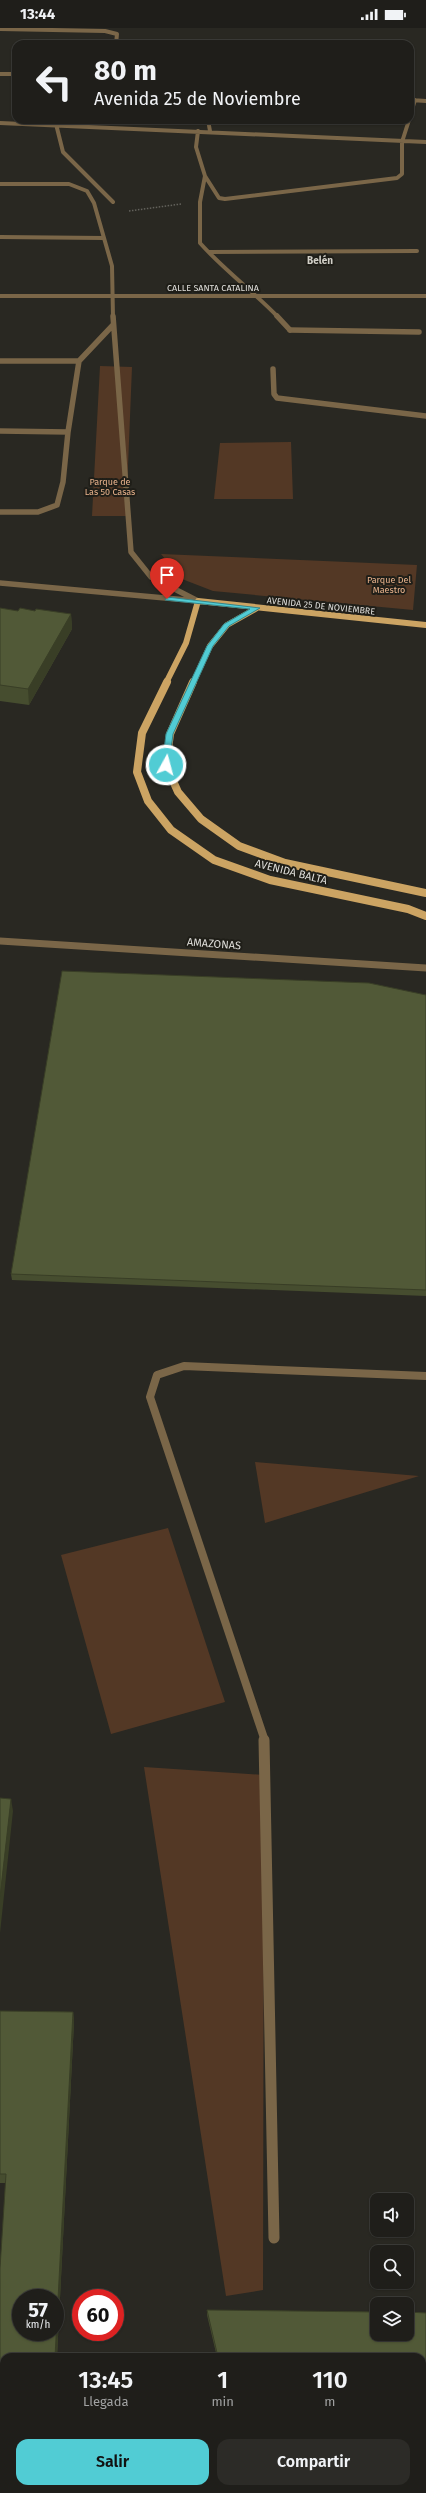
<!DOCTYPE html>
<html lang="es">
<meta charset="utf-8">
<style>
:root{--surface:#1f1e1a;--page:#2c2b27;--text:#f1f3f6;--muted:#a1a2a2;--line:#3c3c39;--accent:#51ccd4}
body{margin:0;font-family:"Fira Sans",sans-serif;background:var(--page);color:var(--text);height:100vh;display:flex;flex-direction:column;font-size:15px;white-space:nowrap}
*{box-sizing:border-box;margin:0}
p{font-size:13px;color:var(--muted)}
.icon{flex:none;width:22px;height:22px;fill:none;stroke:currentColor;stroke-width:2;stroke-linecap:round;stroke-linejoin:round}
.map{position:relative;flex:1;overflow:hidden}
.panel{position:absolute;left:0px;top:2325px;width:426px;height:140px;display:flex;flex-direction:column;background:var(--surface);border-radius:12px 12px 0 0;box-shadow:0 1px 3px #0004,0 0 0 1px var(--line)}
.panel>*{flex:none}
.top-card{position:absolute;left:12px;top:12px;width:402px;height:84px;border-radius:12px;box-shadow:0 1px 3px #0004,0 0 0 1px var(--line);background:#1f1e1a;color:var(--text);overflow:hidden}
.fabs{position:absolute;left:370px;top:2165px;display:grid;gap:8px}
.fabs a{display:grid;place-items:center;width:44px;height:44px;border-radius:8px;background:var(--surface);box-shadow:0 1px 3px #0004,0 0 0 1px var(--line);font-size:20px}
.speed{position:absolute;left:12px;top:2261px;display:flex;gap:8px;font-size:20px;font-weight:700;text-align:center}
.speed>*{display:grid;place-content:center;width:52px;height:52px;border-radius:50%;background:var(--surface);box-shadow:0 1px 3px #0004,0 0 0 1px var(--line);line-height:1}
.speed small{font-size:10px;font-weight:400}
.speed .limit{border:6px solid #d22;background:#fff;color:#111}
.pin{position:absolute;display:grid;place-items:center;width:34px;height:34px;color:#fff;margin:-41px -17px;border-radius:50% 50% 50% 0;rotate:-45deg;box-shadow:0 0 4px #0007}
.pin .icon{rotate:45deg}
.me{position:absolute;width:44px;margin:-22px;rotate:7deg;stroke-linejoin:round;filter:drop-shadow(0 0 3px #0008)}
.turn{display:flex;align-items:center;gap:14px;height:84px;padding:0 16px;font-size:18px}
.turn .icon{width:52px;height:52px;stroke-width:2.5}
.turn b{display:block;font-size:28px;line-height:34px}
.eta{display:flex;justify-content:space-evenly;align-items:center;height:68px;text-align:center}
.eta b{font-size:24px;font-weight:600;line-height:28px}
.primary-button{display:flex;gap:8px;margin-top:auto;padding:8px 16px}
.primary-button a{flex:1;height:46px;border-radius:12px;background:var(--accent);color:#111;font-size:16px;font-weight:600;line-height:46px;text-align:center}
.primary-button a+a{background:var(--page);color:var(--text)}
.status{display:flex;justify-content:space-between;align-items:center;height:28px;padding:0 20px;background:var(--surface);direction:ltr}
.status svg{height:11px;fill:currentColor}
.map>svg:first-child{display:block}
.green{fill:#533825}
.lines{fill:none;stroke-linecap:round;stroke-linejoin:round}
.path{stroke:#63625c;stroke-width:1.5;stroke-dasharray:1.5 1.5;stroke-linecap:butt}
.service{stroke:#7a6648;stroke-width:5.5}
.minor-far4{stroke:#7a6648;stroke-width:4}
.minor-far3{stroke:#7a6648;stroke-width:5.5}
.minor-far2{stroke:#7a6648;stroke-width:7}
.minor-far1{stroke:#7a6648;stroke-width:8}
.minor{stroke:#7a6648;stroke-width:11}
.tertiary{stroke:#7a6648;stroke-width:5.5}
.primary-far1{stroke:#cca463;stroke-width:6}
.primary{stroke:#cca463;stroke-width:8}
.wall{fill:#464d2f}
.shaded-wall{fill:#393e26}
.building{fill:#515937;stroke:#393e26;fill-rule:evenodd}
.route{fill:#51ccd4;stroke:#35858a}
.labels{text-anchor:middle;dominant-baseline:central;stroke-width:4;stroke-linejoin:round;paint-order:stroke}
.far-street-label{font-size:9px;fill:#dfdeda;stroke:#1f1e18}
.far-park-label{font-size:9px;fill:#e9b38c;stroke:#1f1e18}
.far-neighbourhood-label{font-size:10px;font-weight:bold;fill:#d1cfc7;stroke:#1f1e18}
.street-label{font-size:11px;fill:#dfdeda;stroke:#1f1e18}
</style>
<div class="status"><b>13:44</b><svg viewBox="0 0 49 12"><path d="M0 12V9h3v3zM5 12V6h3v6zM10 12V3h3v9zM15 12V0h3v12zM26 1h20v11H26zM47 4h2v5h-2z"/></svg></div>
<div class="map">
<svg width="426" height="2465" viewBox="0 0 426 2465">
<rect width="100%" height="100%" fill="#292822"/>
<path class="green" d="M100 338 132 339 126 488H92Z
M291 414 293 471H214L220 415Z
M161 526 417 537 413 582 213 563 182 551Z
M255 1434 419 1448 265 1495Z
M168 1500 225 1674 111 1706 61 1527Z
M144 1739 264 1747 263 2262 226 2268Z"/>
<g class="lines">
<path class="path" d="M129 183 181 176"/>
<path class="service" d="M290 302 419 304"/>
<path class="minor-far4" d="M0 1 105 3 117 6 116 16
M0 46H16
M411 72 426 73
M410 88 415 72
M208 92 210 103
M0 95 426 114
M56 96 63 124 113 174
M198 103 196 119 205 148 200 174V215C224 242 253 263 278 289
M205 148 219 170 225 171 397 150 402 146V114L409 92
M0 156H69L87 163 94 175 112 238 113 289
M0 209 104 210
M209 224 417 223
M0 268H426"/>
<path class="minor-far3" d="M113 288 131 524 151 549 198 573
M277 288 290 302
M0 333H79L68 404
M79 333 113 297
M273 341 274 366 277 370 426 388
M0 403 68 404 63 454 57 477 38 484H0"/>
<path class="minor-far2" d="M0 913 426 940"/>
<path class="minor-far1" d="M265 1713 150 1369 157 1347 184 1338 426 1348"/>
<path class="minor" d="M264 1712 274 2210"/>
<path class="tertiary" d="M0 555 198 573"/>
<path class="primary-far1" d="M166 655 186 615 198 573 426 597
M193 655 210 618 227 597 257 580"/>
<path class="primary" d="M167 654 142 705 137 744 148 773 171 802 214 832 270 852 408 881 426 888
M193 654 170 706 166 737 178 764 201 791 239 818 285 835 426 865"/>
</g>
<path class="wall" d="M0 580 18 583H35L71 586 72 601 29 677 0 673Z
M426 967V1268L12 1252 11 1246Z
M0 1983 73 1984 74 1994 57 2329H4L51 2461 50 2465H0L6 2155H0Z
M207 2282 377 2284V2306H407V2284L426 2285V2465H247L246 2461H422V2329H217L207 2287Z"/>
<path class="shaded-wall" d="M71 586 72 601 29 677 28 661Z
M11 1771 13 1783 0 1905V1869Z
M73 1984 74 1994 57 2329H55Z
M48 2461H51L50 2465H48Z"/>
<path class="building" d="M0 580 18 583 20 580 35 583 36 581 71 586 28 661 0 657Z
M62 943 369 955 426 967V1262L11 1246Z
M0 1770 11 1771 0 1869Z
M0 1983 73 1984 55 2329H4V2461H48V2465H0V2240L6 2146H0ZM21 2270H55V2304H21Z
M207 2282 377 2284V2306H407V2284L426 2285V2465H249L248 2461H422V2329H218Z"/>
<path class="route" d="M167 569 260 580 229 598 213 618 173 706 169 737 166 739 162 737 166 706 207 618 224 596 250 581 165 572Z"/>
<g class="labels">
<g class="far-street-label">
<text x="213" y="260">CALLE SANTA CATALINA</text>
<text transform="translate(321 578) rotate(6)">AVENIDA 25 DE NOVIEMBRE</text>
</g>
<g class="far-park-label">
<text x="110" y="454">Parque de<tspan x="110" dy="10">Las 50 Casas</tspan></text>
<text x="389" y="552">Parque Del<tspan x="389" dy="10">Maestro</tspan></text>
</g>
<g class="far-neighbourhood-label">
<text x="320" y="233">Belén</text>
</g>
<g class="street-label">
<text transform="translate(291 844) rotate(14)">AVENIDA BALTA</text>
<text transform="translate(214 916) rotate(4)">AMAZONAS</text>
</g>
</g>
</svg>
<div class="fabs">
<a><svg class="icon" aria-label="sound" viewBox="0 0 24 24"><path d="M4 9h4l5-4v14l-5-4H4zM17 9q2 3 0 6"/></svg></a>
<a><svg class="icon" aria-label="search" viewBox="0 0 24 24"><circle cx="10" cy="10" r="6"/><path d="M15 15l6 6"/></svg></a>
<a><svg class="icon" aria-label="layers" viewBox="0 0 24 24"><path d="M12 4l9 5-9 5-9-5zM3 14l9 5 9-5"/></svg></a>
</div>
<div class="speed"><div>57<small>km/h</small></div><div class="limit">60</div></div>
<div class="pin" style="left:167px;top:571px;background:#d93025"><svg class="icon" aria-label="arrive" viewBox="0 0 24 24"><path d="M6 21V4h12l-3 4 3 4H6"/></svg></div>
<svg class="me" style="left:166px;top:737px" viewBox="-20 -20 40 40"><circle r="17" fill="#51ccd4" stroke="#fff" stroke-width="3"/><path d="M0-11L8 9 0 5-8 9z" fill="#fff"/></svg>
<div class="top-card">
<div class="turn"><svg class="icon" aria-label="left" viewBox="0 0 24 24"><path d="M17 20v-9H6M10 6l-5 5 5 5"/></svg><div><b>80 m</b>Avenida 25 de Noviembre</div></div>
</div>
<section class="panel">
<div class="eta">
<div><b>13:45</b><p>Llegada</p></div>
<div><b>1</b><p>min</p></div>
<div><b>110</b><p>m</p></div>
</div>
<div class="primary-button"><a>Salir</a><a>Compartir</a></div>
</section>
</div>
